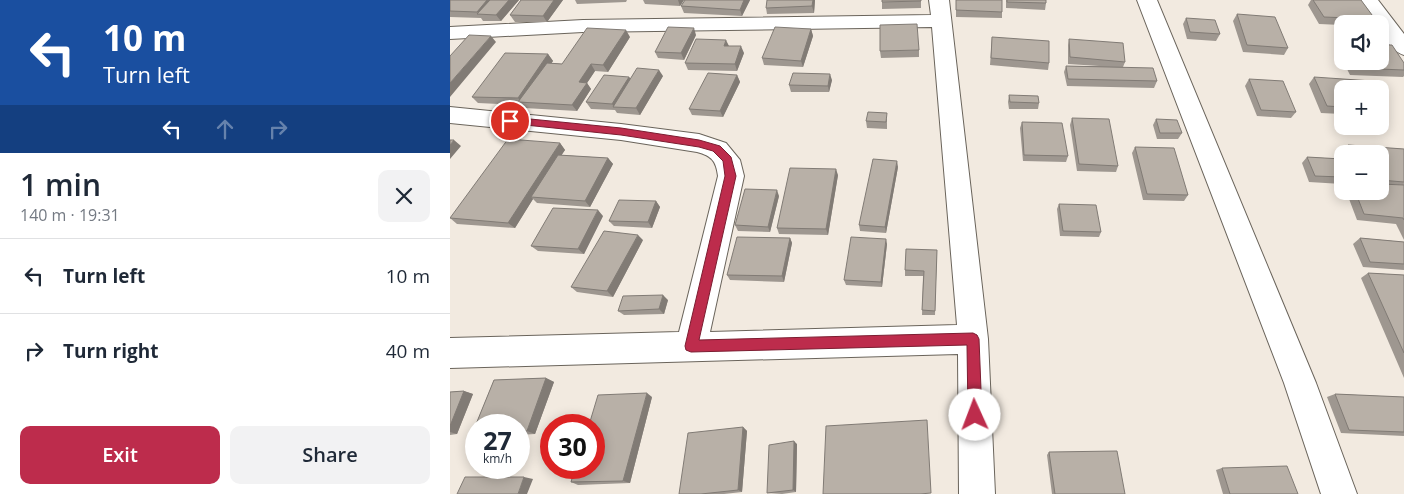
<!DOCTYPE html>
<meta charset="utf-8">
<style>
:root{--surface:#fff;--page:#f2f2f3;--text:#1f2937;--muted:#747a83;--line:#e0e1e3;--accent:#bd2c4c}
body{margin:0;font-family:"Open Sans",sans-serif;background:var(--page);color:var(--text);height:100vh;display:flex;flex-direction:column;font-size:19px;white-space:nowrap}
*{box-sizing:border-box;margin:0}
p{font-size:16px;color:var(--muted)}
.icon{flex:none;width:28px;height:28px;fill:none;stroke:currentColor;stroke-width:2;stroke-linecap:round;stroke-linejoin:round}
.map{position:relative;flex:1;overflow:hidden}
.sheet{display:flex;flex-direction:column;background:var(--surface);width:450px}
.sheet>*{flex:none}
.guide{background:#1a4fa0;color:#fff;overflow:hidden}
.buttons{position:absolute;left:884px;top:15px;display:grid;gap:10px}
.buttons a{display:grid;place-items:center;width:55px;height:55px;border-radius:10px;background:var(--surface);box-shadow:0 2px 12px #0003;font-size:25px}
.speed{position:absolute;left:15px;top:414px;display:flex;gap:10px;font-size:25px;font-weight:700;text-align:center}
.speed>*{display:grid;place-content:center;width:65px;height:65px;border-radius:50%;background:var(--surface);box-shadow:0 2px 12px #0003;line-height:1}
.speed small{font-size:12px;font-weight:400}
.speed .limit{border:8px solid #d22;background:#fff;color:#111}
.pin{position:absolute;display:grid;place-items:center;width:42px;height:42px;color:#fff;margin:-21px;border:2px solid #fff;border-radius:50%;box-shadow:0 1px 5px #0007}
.me{position:absolute;width:55px;margin:-28px;rotate:358deg;stroke-linejoin:round;filter:drop-shadow(0 0 4px #0008)}
.turn{display:flex;align-items:center;gap:18px;height:105px;padding:0 20px;font-size:22px}
.turn .icon{width:65px;height:65px;stroke-width:2.5}
.turn b{display:block;font-size:35px;line-height:42px}
.lanes{display:flex;align-items:center;height:48px;padding:0 20px;background:#0003;justify-content:center;gap:25px;direction:ltr}
.lanes .off{opacity:.35}
.round{display:grid;place-items:center;flex:none;width:52px;height:52px;border-radius:10px;background:var(--page)}
.head{display:flex;align-items:center;justify-content:space-between;height:85px;padding:0 20px}
h1{font-size:30px;font-weight:600;line-height:38px}
.cta{display:flex;gap:10px;margin-top:auto;padding:10px 20px}
.cta a{flex:1;height:58px;border-radius:10px;background:var(--accent);color:#fff;font-size:20px;font-weight:600;line-height:58px;text-align:center}
.cta a+a{background:var(--page);color:var(--text)}
ul{padding:0;list-style:none}
li{display:flex;align-items:center;gap:15px;height:75px;padding:0 20px;border-top:1px solid var(--line)}
li div{flex:1}
li b{display:block;font-size:19px}
li em{font-style:normal}
main{display:flex;flex:1;min-height:0}
.map>svg:first-child{display:block}
.lines{fill:none;stroke-linecap:round;stroke-linejoin:round}
.street-casing{stroke:#6a645b;stroke-width:2}
.street{fill:#fff;fill-rule:evenodd}
.wall{fill:#9e9790}
.shaded-wall{fill:#817b75}
.building{fill:#b8b0a7;stroke:#817b75}
.route{fill:#bd2c4c;stroke:#7b1d31}
</style>
<main>
<section class="sheet">
<div class="guide">
<div class="turn"><svg class="icon" aria-label="left" viewBox="0 0 24 24"><path d="M17 20v-9H6M10 6l-5 5 5 5"/></svg><div><b>10 m</b>Turn left</div></div>
<div class="lanes"><svg class="icon" aria-label="left" viewBox="0 0 24 24"><path d="M17 20v-9H6M10 6l-5 5 5 5"/></svg><svg class="icon off" aria-label="ahead" viewBox="0 0 24 24"><path d="M12 20V5M6 11l6-6 6 6"/></svg><svg class="icon off" aria-label="right" viewBox="0 0 24 24"><path d="M7 20v-9h11M14 6l5 5-5 5"/></svg></div>
</div>
<div class="head"><div><h1>1 min</h1><p>140 m · 19:31</p></div><a class="round"><svg class="icon" aria-label="close" viewBox="0 0 24 24"><path d="M6 6l12 12M18 6L6 18"/></svg></a></div>
<ul>
<li><svg class="icon" aria-label="left" viewBox="0 0 24 24"><path d="M17 20v-9H6M10 6l-5 5 5 5"/></svg><div><b>Turn left</b></div><em>10 m</em></li>
<li><svg class="icon" aria-label="right" viewBox="0 0 24 24"><path d="M7 20v-9h11M14 6l5 5-5 5"/></svg><div><b>Turn right</b></div><em>40 m</em></li>
</ul>
<div class="cta"><a>Exit</a><a>Share</a></div>
</section>
<div class="map">
<svg width="954" height="494" viewBox="0 0 954 494">
<rect width="100%" height="100%" fill="#f2eae0"/>
<g class="lines">
<defs>
<path id="street" d="M479 0H499L538 339 545 494H509L508 354 0 368V338L229 332 268 176C266 161 262 156 247 152L171 140 0 123V107L171 124 249 134 276 143 290 160 294 176 260 332 507 325 482 27 133 32 0 39V27L133 20 481 15Z
M687 0H707L866 383 907 494H871L834 383Z
M908 0H928L954 34V55C943 52 930 35 930 24H926Z"/>
</defs>
<use href="#street" class="street-casing"/>
<use href="#street" class="street"/>
</g>
<path class="wall" d="M0 0H69L51 21H33L31 18 0 17Z
M71 0H113L97 22H65L60 15Z
M125 0H177L176 2 127 4Z
M193 0H234L230 6 195 4Z
M235 0H300L292 16 234 13 231 6Z
M365 0 364 13 317 14 316 8Z
M432 0H471V8L432 9Z
M506 0 552 12V18L506 17Z
M556 0H596V3L595 10 556 8Z
M861 0H911L925 19 921 24H892V25L869 24 858 5Z
M787 14 838 48 834 55 793 52 783 21Z
M736 18 770 34 766 41 737 39 733 24Z
M361 29 363 36 353 67 314 65 312 58Z
M246 35 234 60 208 58 205 52Z
M180 37 158 72 145 71 137 83 141 89 127 111 74 108 70 105 28 103 22 97 98 54 103 61 101 63 112 64Z
M542 37 599 63 598 70 540 65Z
M619 39 675 62 673 67 707 81 704 88 617 86 614 72 616 66H649L618 64V45Z
M891 43H892V61L886 50Z
M279 46 294 53 287 71 238 70 235 63Z
M469 50V57L431 58 430 51Z
M893 61H930L954 63V76L953 77 900 75Z
M287 75 290 82 273 117 242 115 239 109Z
M213 76 190 115 167 113 165 110 141 109 136 102 179 77 180 78Z
M864 77 892 89V114L871 113 859 84Z
M799 79 846 112 841 118 807 116 795 86Z
M382 80 379 92H341L339 85Z
M559 95 589 103 588 109H559L558 102Z
M930 96 938 110 932 117H930Z
M622 118 668 166 666 172 627 171 620 125Z
M437 119V129L417 128 416 121Z
M706 119 732 133 728 139H707L703 125Z
M572 122 618 156 616 162 573 161 570 128Z
M110 143 115 150 111 155 158 158 163 164 140 207 87 203 83 199 65 228 7 224 0 218Z
M898 145 954 149V240L946 224 907 220 896 191H930V154H893L892 152Z
M685 147 738 195 734 201 693 200 682 153Z
M857 157 892 159V184L859 182 852 163Z
M448 167 436 233 410 231 409 225Z
M388 175 378 235 329 234 327 228Z
M329 196 320 232 288 231 285 225Z
M206 201 210 207 202 228 164 226 159 221Z
M609 204 651 232 649 237 610 236 607 209Z
M153 216 134 254 88 251 81 246Z
M340 238 342 243 334 282 280 280 277 275Z
M910 238 954 242V270L913 267 903 244Z
M193 240 163 297 127 292 121 287Z
M437 244 432 287 396 285 394 280Z
M487 250 485 315H472L473 276H455V270Z
M918 273 954 275V378L911 278Z
M218 300 214 314 174 315 168 311Z
M96 378 104 382 85 434 69 435V425H26V435L22 434 44 380Z
M14 391 23 394 7 434 0 435V392Z
M885 394 954 397V436L891 433 877 397Z
M202 397 180 483 128 485 121 482Z
M293 427 297 431 292 492 274 494H229Z
M347 444 346 492 332 494 317 493Z
M599 452 675 494H602L597 455Z
M772 468 848 494H773L766 470Z"/>
<path class="shaded-wall" d="M37 0H47L29 14 27 12Z
M59 0H69L51 21 46 15Z
M104 0H113L97 22 93 16Z
M228 0H234L230 6Z
M294 0H300L292 16 290 10Z
M363 0H365L364 13 362 6Z
M244 28 246 35 234 60 231 53Z
M361 29 363 36 353 67 351 61Z
M176 30 180 37 158 72 153 65Z
M41 36 46 42 0 97V83Z
M276 40 279 46H274Z
M291 46 294 53 287 71 285 64Z
M98 54 103 61 75 102H71L68 98Z
M141 64 145 71 137 83 141 89 127 111 122 105 129 82Z
M209 70 213 76 190 115 186 108Z
M380 74 382 80 379 92 378 86Z
M287 75 290 82 273 117 270 111Z
M179 77 183 83 164 107 162 104Z
M4 140 11 146 0 159V145Z
M110 143 115 150 84 197H81L83 199 65 228 58 223Z
M158 158 163 164 140 207 135 201Z
M447 161 448 167 436 233 435 227Z
M386 169 388 175 378 235 376 229Z
M327 190 329 196 320 232 318 227Z
M206 201 210 207 202 228 198 222Z
M148 210 153 216 134 254 128 249Z
M188 235 193 240 163 297 157 291Z
M340 238 342 243 334 282 332 276Z
M436 239 437 244 432 287 431 282Z
M213 295 218 300 214 314 209 309Z
M96 378 104 382 85 434 77 431Z
M14 391 23 394 7 434 0 432V426Z
M197 393 202 397 180 483 173 481Z
M293 427 297 431 292 492 288 490Z
M344 441 347 444 346 492 343 490Z
M74 477 83 479 77 494H68Z"/>
<path class="building" d="M0 0H37L27 12 0 11Z
M40 0H59L46 15 27 14Z
M71 0H104L93 16 60 15Z
M235 0H294L290 10 231 6Z
M317 0H363L362 6 316 8Z
M432 0H471V1L432 2Z
M506 0H552V12L506 10Z
M557 0H596V3L557 2Z
M863 0H911L925 19 874 17Z
M787 14 825 17 838 48 797 45Z
M736 18 765 20 770 34 740 32Z
M467 24 469 50 430 51V25Z
M218 27 244 28 231 53 205 52Z
M325 27 361 29 351 61 312 58Z
M137 28 176 30 153 65 141 64 129 82 137 83 122 105 68 102 97 63 112 64Z
M19 35 41 36 0 83V56Z
M542 37 599 41V63L541 58Z
M246 39 276 40 274 46H291L285 64 235 63Z
M619 39 673 43 675 62 620 57Z
M930 45H942L954 63V70L905 68 902 61H930Z
M55 53 98 54 68 98 22 97Z
M616 66 703 68 707 81 618 79Z
M187 68 209 70 186 108 163 107Z
M258 73 287 75 270 111 239 109Z
M343 73 380 74 378 86 339 85Z
M154 75 179 77 162 104 136 102Z
M864 77 922 81 926 89H892V107L877 106Z
M799 79 833 81 846 112 811 110Z
M559 95 588 96 589 103 560 102Z
M930 96 938 110H930Z
M418 112 437 113 436 122 416 121Z
M622 118 659 119 668 166 629 164Z
M706 119 727 120 732 133H710Z
M572 122 612 123 618 156 574 155Z
M58 139 110 143 58 223 0 218Z
M0 140H4L0 145Z
M898 145 954 149V182L930 180V154H902Z
M685 147 724 148 738 195 697 194Z
M108 155 158 158 135 201 81 197Z
M857 157 892 159V177L865 176Z
M423 159 447 161 435 227 409 225Z
M340 168 386 169 376 229 327 228Z
M930 184 954 185V220L953 218 914 214 905 191H930Z
M295 189 327 190 318 227 285 225Z
M169 200 206 201 198 222 159 221Z
M609 204 646 205 651 232 613 231Z
M103 208 148 210 128 249 81 246Z
M154 231 188 235 157 291 121 287Z
M287 237 340 238 332 276 277 275Z
M401 237 436 239 431 282 394 280Z
M910 238 954 242V264L920 262Z
M456 249 487 250 485 311 472 310 474 271 455 270Z
M918 273 954 275V353Z
M213 295 209 309 168 311 173 296Z
M96 378 77 431H69V425H26V434H22L44 380Z
M14 391 0 426V392Z
M197 393 173 481 121 482 125 468H144V425H139L148 395Z
M885 394 954 397V432L899 430Z
M477 420 481 493 470 494H373L376 426Z
M293 427 288 490 251 494H229L238 433Z
M344 441 343 490 317 493 319 445Z
M667 451 675 494H605L599 452Z
M837 466 848 494H780L772 468Z
M15 477H74L68 494H7Z"/>
<path class="route" d="M60 117 171 128 249 140 270 146 281 157 286 176 249 340 523 333 527 335 529 339 532 415 530 420 525 422 520 420 518 415 517 345 241 352 236 350 235 346 275 176 273 161 263 151 249 147 171 135 56 123V118Z"/>
</svg>
<div class="buttons">
<a><svg class="icon" aria-label="sound" viewBox="0 0 24 24"><path d="M4 9h4l5-4v14l-5-4H4zM17 9q2 3 0 6"/></svg></a>
<a>+</a>
<a>−</a>
</div>
<div class="speed"><div>27<small>km/h</small></div><div class="limit">30</div></div>
<div class="pin" style="left:60px;top:121px;background:#d93025"><svg class="icon" aria-label="arrive" viewBox="0 0 24 24"><path d="M6 21V4h12l-3 4 3 4H6"/></svg></div>
<svg class="me" style="left:525px;top:415px" viewBox="-20 -20 40 40"><circle r="19" fill="#fff"/><path d="M0-13L10 11 0 6-10 11z" fill="#bd2c4c"/></svg>
</div>
</main>
